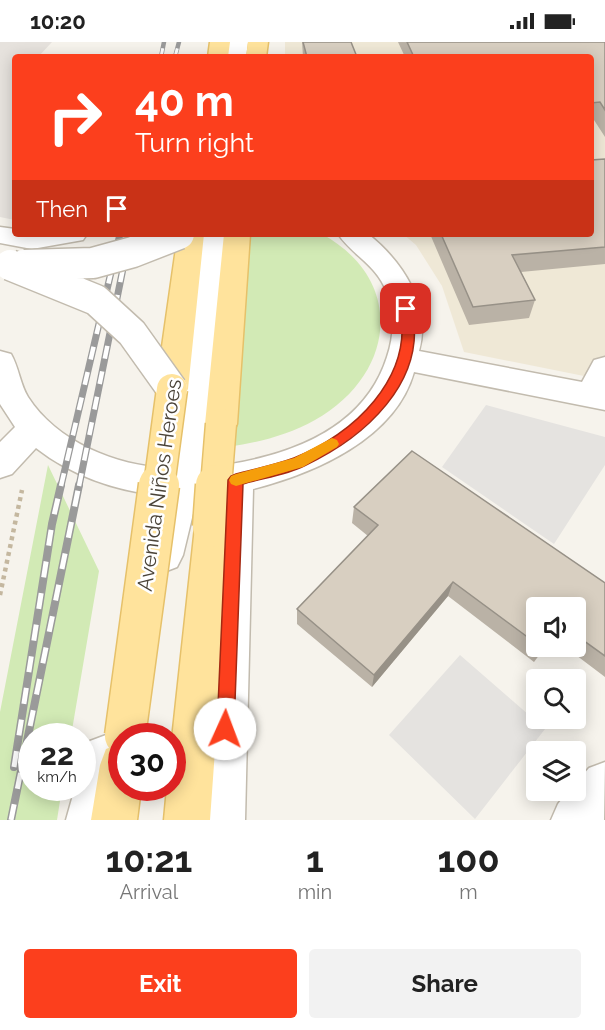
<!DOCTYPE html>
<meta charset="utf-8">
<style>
:root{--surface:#fff;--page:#f2f2f2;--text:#222;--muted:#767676;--accent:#fc3f1d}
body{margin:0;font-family:Raleway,sans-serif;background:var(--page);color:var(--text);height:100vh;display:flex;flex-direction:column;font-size:22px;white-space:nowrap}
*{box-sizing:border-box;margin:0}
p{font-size:20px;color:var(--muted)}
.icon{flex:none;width:33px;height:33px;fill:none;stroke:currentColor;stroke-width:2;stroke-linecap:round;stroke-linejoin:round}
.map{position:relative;height:778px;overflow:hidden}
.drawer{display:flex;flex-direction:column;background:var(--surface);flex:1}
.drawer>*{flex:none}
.guide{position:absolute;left:12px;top:12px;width:582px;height:183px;border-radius:6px;box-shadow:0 3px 15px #0003;background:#fc3f1d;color:#fff;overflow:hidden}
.tools{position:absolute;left:526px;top:555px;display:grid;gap:12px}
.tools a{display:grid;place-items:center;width:60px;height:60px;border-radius:6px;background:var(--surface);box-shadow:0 3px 15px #0003;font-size:30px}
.speed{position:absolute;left:18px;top:681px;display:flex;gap:12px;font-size:30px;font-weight:700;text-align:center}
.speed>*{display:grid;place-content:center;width:78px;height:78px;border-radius:50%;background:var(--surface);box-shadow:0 3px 15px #0003;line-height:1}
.speed small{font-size:15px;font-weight:400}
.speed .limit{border:9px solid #d22;background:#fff;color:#111}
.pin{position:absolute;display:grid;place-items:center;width:51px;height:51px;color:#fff;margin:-26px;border-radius:12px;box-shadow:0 3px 9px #0006}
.me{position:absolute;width:66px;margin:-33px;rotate:2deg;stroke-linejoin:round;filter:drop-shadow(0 0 4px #0008)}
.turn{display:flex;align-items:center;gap:21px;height:126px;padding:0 24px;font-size:27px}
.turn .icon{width:78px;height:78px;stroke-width:2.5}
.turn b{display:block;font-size:42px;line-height:51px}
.then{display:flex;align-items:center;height:57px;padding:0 24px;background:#0003;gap:12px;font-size:22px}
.eta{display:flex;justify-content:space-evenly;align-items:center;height:102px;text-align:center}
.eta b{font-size:36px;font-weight:700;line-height:42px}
.action{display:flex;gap:12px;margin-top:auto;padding:12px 24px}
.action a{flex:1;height:69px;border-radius:6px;background:var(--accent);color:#fff;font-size:24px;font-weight:700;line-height:69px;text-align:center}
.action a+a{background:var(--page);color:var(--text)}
.status{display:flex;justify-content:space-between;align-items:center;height:42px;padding:0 30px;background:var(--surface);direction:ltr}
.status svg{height:16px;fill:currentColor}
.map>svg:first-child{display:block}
.industrial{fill:#e6e2dd}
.education{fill:#efe8d6}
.green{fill:#d2eab5}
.parking{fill:#e5e3e0}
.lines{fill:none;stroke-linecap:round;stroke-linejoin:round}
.minor-casing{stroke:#c2bbae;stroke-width:3}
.major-casing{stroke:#e6c16a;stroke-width:3}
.path{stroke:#c4b79f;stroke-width:4.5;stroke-dasharray:4 4;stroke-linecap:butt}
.minor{fill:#fff;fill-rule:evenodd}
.major{fill:#ffe39c;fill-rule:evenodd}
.rail-far2-casing{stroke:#9a9a9a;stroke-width:4.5}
.rail-far1-casing{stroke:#9a9a9a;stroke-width:7}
.rail-casing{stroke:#9a9a9a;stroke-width:8}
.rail-far2{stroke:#fff;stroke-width:3;stroke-dasharray:9;stroke-linecap:butt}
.rail-far1{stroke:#fff;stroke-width:4.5;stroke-dasharray:13;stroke-linecap:butt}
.rail{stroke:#fff;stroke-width:5;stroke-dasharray:16;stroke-linecap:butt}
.minor-bridge-casing{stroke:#c2bbae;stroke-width:33;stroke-linecap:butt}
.major-bridge-far1-casing{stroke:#e6c16a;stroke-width:33;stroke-linecap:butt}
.major-bridge-casing{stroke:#e6c16a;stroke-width:43;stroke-linecap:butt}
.minor-bridge{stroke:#fff;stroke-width:30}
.major-bridge-far1{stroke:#ffe39c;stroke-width:30}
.major-bridge{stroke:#ffe39c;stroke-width:40}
.wall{fill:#bab2a6}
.shaded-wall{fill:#979187}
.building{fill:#d8cfc1;stroke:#979187;stroke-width:1.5}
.route{fill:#fc3f1d;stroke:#a42913;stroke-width:1.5}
.slow{fill:#f59e0b}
.labels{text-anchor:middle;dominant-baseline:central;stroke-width:5;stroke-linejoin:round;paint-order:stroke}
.street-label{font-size:21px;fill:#4b4439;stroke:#fff}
</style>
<div class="status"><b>10:20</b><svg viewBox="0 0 49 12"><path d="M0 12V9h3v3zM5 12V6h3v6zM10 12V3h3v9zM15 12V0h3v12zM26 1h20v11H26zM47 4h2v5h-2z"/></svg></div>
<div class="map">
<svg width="605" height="778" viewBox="0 0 605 778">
<rect width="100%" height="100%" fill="#f6f3ec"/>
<path class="industrial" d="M0 0H52L38 15H15V178L0 175Z"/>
<path class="education" d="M285 0H605V335L599 337 464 310 442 244 416 203 403 192H591V15H285Z"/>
<path class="green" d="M222 192H322C407 239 395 333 315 378 279 398 241 404 201 408Z
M48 423 99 529 71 694H32V746H62L57 778H0V670Z"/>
<path class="parking" d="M486 363 605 395V423L554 502 442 425Z
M460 613 545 687 475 777 389 693Z"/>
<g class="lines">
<defs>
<path id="minor" d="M228 0H248L246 15H226Z
M0 185 15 187V192H87L83 198 32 207 0 201Z
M200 192H226L202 426C276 418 362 394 387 315 394 294 395 272 387 251 377 223 353 214 338 192H368C402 219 432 263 419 309L582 340 594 318 605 315V368L414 330C395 397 315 431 253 447L245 778H199L218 453 197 455 183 513 177 525 164 530 151 525 145 513 162 454C117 449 72 434 36 406L12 432 0 436V400L15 385 0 362V309L11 312C19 326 20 342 28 355 57 400 116 424 168 426Z
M106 693 122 699V741L112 778H66L75 746H82V720L90 699Z
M605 720 604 778H551L558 762 569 748H576V741L589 726Z"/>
<path id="major" d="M210 0H230L228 15H208Z
M248 0H268L266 15H246Z
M178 192H204L188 347 183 355 172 359 161 355 156 347Z
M224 192H250L237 382 233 391 221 395 209 391 205 382Z
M213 469 226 474 231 485 210 778H164L167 746H172V697L195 485 200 474Z
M122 701V746H141L137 778H91L100 723 106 707Z"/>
</defs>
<use href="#minor" class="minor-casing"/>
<use href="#major" class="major-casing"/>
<path class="path" d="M0 553 22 448"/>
<use href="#minor" class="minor"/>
<use href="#major" class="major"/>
<defs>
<path id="rail-far2" d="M161 15 164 0
M175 15 179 0"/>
<path id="rail-far1" d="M61 444 120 192
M79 444 130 192"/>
<path id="rail" d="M14 725 52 482 61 443
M11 778 79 443"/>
</defs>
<use href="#rail-far2" class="rail-far2-casing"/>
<use href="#rail-far1" class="rail-far1-casing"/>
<use href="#rail" class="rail-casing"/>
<use href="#rail-far2" class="rail-far2"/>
<use href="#rail-far1" class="rail-far1"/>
<use href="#rail" class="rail"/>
<defs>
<path id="minor-bridge" d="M10 223 96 258 132 291 172 347
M24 223 93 221 133 210 179 192"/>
<path id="major-bridge-far1" d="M159 444 172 347
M216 444 221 382"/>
<path id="major-bridge" d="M213 485 216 443
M125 694 159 443"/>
</defs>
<use href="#minor-bridge" class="minor-bridge-casing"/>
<use href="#major-bridge-far1" class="major-bridge-far1-casing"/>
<use href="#major-bridge" class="major-bridge-casing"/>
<use href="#minor-bridge" class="minor-bridge"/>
<use href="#major-bridge-far1" class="major-bridge-far1"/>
<use href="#major-bridge" class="major-bridge"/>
</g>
<path class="wall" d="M302 0H351L357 15H303Z
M398 0H605V95L594 78H591V15H405Z
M605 117V222L521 230 535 258 529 276 469 283 430 192H591Z
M354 465 605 541V635L564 604H576V566H537V604H546L534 620 448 554 372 645 297 582V567L368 494 352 481Z"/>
<path class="shaded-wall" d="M453 540 448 554 372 645 374 633Z"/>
<path class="building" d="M303 0H351L357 15H307Z
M407 0H605V68L600 60 591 61V15H414Z
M605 117V205L512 213 535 258 473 265 441 192H591V118Z
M412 409 605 541V614L576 593V566H537V602L453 540 374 633 297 567 378 483 354 465Z"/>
<path class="route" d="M406 263 412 267C428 340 364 396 304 424 286 433 263 436 243 442L234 687 232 694 225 696 219 694 217 687 228 438 231 434 236 432C255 427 275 423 294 416 353 393 414 336 400 267Z"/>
<path class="slow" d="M332 396 337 398 339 402 337 405 303 425 236 444 231 442 229 438 231 434 236 432 294 416Z"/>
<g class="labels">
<g class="street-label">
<text transform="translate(159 443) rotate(-82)">Avenida Niños Heroes</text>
</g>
</g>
</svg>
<div class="tools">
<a><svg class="icon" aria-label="sound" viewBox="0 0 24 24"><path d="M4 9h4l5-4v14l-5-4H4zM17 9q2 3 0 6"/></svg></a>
<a><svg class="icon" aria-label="search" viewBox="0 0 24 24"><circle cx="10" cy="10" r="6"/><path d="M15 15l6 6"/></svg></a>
<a><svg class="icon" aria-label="layers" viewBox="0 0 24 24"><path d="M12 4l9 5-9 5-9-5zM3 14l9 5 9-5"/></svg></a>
</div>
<div class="speed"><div>22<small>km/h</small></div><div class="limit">30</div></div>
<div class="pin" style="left:406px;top:267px;background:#d93025"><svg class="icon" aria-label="arrive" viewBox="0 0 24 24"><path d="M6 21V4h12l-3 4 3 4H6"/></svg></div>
<svg class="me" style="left:225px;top:687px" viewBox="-20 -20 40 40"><circle r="19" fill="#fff"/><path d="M0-13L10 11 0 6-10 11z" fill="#fc3f1d"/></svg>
<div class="guide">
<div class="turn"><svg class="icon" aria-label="right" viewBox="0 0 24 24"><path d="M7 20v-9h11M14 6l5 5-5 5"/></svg><div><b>40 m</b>Turn right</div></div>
<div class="then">Then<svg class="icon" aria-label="arrive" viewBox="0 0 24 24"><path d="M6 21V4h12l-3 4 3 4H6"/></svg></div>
</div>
</div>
<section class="drawer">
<div class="eta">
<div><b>10:21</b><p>Arrival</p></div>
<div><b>1</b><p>min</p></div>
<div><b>100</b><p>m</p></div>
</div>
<div class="action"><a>Exit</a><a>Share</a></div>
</section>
